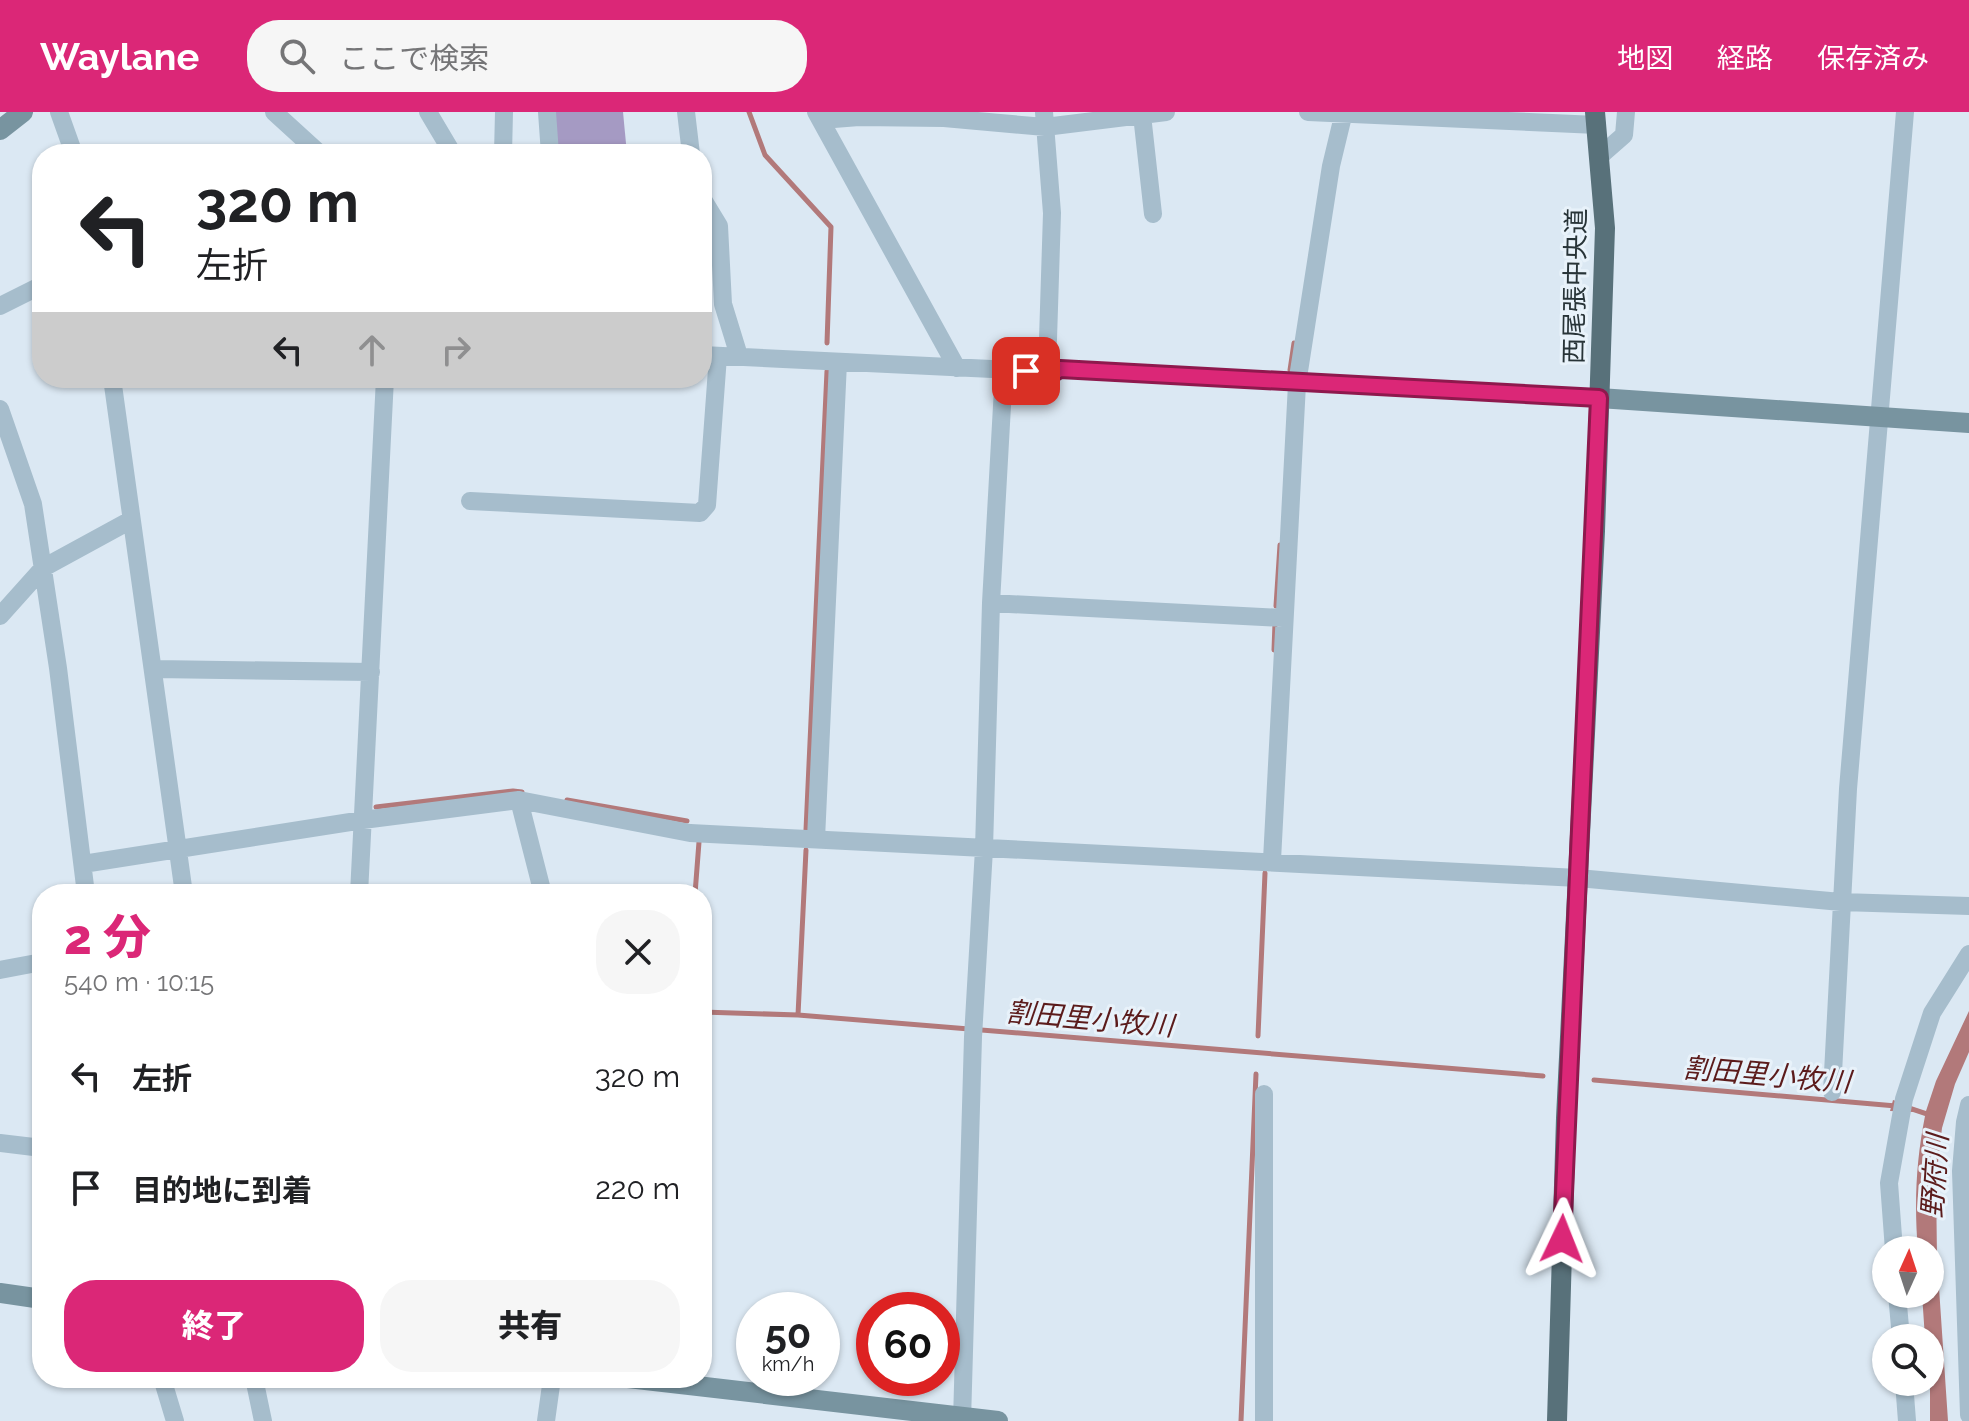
<!DOCTYPE html>
<html lang="ja">
<meta charset="utf-8">
<style>
:root{--surface:#fff;--page:#f6f6f6;--text:#202124;--muted:#757577;--accent:#db2777}
body{margin:0;font-family:Raleway,"Noto Sans JP",sans-serif;background:var(--page);color:var(--text);height:100vh;display:flex;flex-direction:column;font-size:30px;white-space:nowrap}
*{box-sizing:border-box;margin:0}
p{font-size:26px;color:var(--muted)}
.icon{flex:none;width:44px;height:44px;fill:none;stroke:currentColor;stroke-width:2;stroke-linecap:round;stroke-linejoin:round}
.map{position:relative;flex:1;overflow:hidden}
.details{position:absolute;left:32px;top:772px;width:680px;height:504px;display:flex;flex-direction:column;background:var(--surface);border-radius:32px;box-shadow:0 2px 6px #0004}
.details>*{flex:none}
.hud{position:absolute;left:32px;top:32px;width:680px;height:244px;border-radius:32px;box-shadow:0 2px 6px #0004;background:#fff;color:var(--text);overflow:hidden}
.needle{width:52px;rotate:3deg}
.buttons{position:absolute;left:1872px;top:1124px;display:grid;gap:16px}
.buttons a{display:grid;place-items:center;width:72px;height:72px;border-radius:50%;background:var(--surface);box-shadow:0 2px 6px #0004;font-size:40px}
.speed{position:absolute;left:736px;top:1180px;display:flex;gap:16px;font-size:40px;font-weight:700;text-align:center}
.speed>*{display:grid;place-content:center;width:104px;height:104px;border-radius:50%;background:var(--surface);box-shadow:0 2px 6px #0004;line-height:1}
.speed small{font-size:20px;font-weight:400}
.speed .limit{border:12px solid #d22;background:#fff;color:#111}
.pin{position:absolute;display:grid;place-items:center;width:68px;height:68px;color:#fff;margin:-34px;border-radius:16px;box-shadow:0 4px 12px #0006}
.me{position:absolute;width:88px;margin:-44px;rotate:2deg;stroke-linejoin:round;filter:drop-shadow(0 0 6px #0008)}
.turn{display:flex;align-items:center;gap:28px;height:168px;padding:0 32px;font-size:36px}
.turn .icon{width:104px;height:104px;stroke-width:2.5}
.turn b{display:block;font-size:56px;line-height:68px}
.lanes{display:flex;align-items:center;height:76px;padding:0 32px;background:#0003;justify-content:center;gap:40px;direction:ltr}
.lanes .off{opacity:.35}
.round{display:grid;place-items:center;flex:none;width:84px;height:84px;border-radius:32px;background:var(--page)}
.overview{display:flex;align-items:center;justify-content:space-between;height:136px;padding:0 32px}
h1{font-size:48px;font-weight:800;line-height:60px;color:var(--accent)}
.cta{display:flex;gap:16px;margin-top:auto;padding:16px 32px}
.cta a{flex:1;height:92px;border-radius:32px;background:var(--accent);color:#fff;font-size:32px;font-weight:800;line-height:92px;text-align:center}
.cta a+a{background:var(--page);color:var(--text)}
ul{padding:0;list-style:none}
li{display:flex;align-items:center;gap:24px;height:112px;padding:0 32px}
li div{flex:1}
li b{display:block;font-size:30px}
li em{font-style:normal}
header{display:flex;align-items:center;gap:48px;box-sizing:border-box;height:112px;padding:0 40px;background:var(--accent);color:#fff}
header strong{font-size:38px}
nav{display:flex;gap:44px;margin-inline-start:auto;font-size:28px}
.search{width:560px;height:72px;background:var(--page);display:flex;align-items:center;gap:20px;box-sizing:border-box;padding:0 28px;border-radius:32px;color:var(--muted);font-size:30px}
.map>svg:first-child{display:block}
.green{fill:#a59ac3}
.water{fill:#b2797a}
.lines{fill:none;stroke-linecap:round;stroke-linejoin:round}
.stream{stroke:#b2797a;stroke-width:5}
.street{stroke:#a6bdcc;stroke-width:18}
.secondary{stroke:#7894a0;stroke-width:20}
.primary{stroke:#58717a;stroke-width:20}
.route-casing{stroke:#8e194d;stroke-width:20}
.route{stroke:#db2777;stroke-width:14}
.labels{text-anchor:middle;dominant-baseline:central;stroke-width:6;stroke-linejoin:round;paint-order:stroke}
.street-label{font-size:26px;fill:#283438;stroke:#e8f2fa}
.water-label{font-size:28px;font-style:italic;fill:#5b1b1b;stroke:#e8f2fa}
</style>
<header>
<strong>Waylane</strong>
<div class="search"><svg class="icon" aria-label="search" viewBox="0 0 24 24"><circle cx="10" cy="10" r="6"/><path d="M15 15l6 6"/></svg>ここで検索</div>
<nav><a>地図</a><a>経路</a><a>保存済み</a></nav>
</header>
<div class="map">
<svg width="1969" height="1309" viewBox="0 0 1969 1309">
<rect width="100%" height="100%" fill="#dbe8f3"/>
<path class="green" d="M551 0H623L627 42H552Z"/>
<path class="water" d="M1969 899V940L1955 972 1942 1016 1936 1068 1937 1146 1948 1309H1930V1226H1925L1922 1182H1930V1138H1918C1914 1093 1916 1049 1925 1004L1913 1000 1890 999 1893 988 1926 999 1936 969Z"/>
<g class="lines">
<path class="stream" d="M749 0 765 43 831 115 827 231
M1290 258 1294 231
M1276 494 1280 433
M1274 538 1275 511
M567 688 687 709
M376 695 513 679 522 680
M806 718 827 259
M806 738 798 903 1543 964
M695 782 699 730
M702 900 798 903
M1258 924 1265 761
M1594 968 1896 994
M1241 1309 1256 962"/>
<path class="street" d="M59 0 74 42
M274 0 320 42
M428 0 453 42
M547 0 550 42
M686 0 691 42
M816 0 957 256
M1044 0 1052 101 1047 259
M1308 0 1597 13
M1142 3 1153 102
M821 8 859 5 944 6 1045 15 1166 0
M503 42 504 0
M1600 44 1624 23 1626 0
M702 86 719 114 723 192 739 244
M0 194 42 173
M702 243 1055 260 1060 257 1599 286
M112 266 184 782
M0 297 33 392 58 556 86 782
M470 389 700 401 707 393 718 244
M991 491 1283 506
M0 504 43 456 131 408
M155 557 371 560
M519 688 543 782
M816 727 838 250
M1272 748 1297 272 1331 54 1344 0
M83 752 363 708 519 688 690 721 1578 766 1841 790 1969 794
M359 782 385 266
M0 858 42 850
M1832 980 1848 677 1905 0
M1969 993 1965 1010 1961 1059 1969 1303
M0 1031 42 1036
M1894 1138 1889 1071 1904 987 1932 901 1969 842
M1897 1182 1901 1226
M162 1266 175 1309
M254 1266 263 1309
M1904 1270 1907 1309
M546 1309 552 1266
M962 1309 973 925 984 737 991 491 1004 258
M1264 1309V982"/>
<path class="secondary" d="M0 18 23 0
M1599 286 1969 311
M0 1181 42 1187
M628 1266 998 1309"/>
<path class="primary" d="M1557 1309 1566 1006 1595 419 1605 116 1595 0"/>
</g>
<g class="lines">
<defs>
<path id="route" d="M1026 259 1055 260 1060 257 1599 286 1562 1127"/>
</defs>
<use href="#route" class="route-casing"/>
<use href="#route" class="route"/>
</g>
<g class="labels">
<g class="street-label">
<text transform="translate(1575 174) rotate(-89)">西尾張中央道</text>
</g>
<g class="water-label">
<text transform="translate(1090 907) rotate(5)">割田里小牧川</text>
<text transform="translate(1767 963) rotate(5)">割田里小牧川</text>
<text transform="translate(1935 1064) rotate(-86)">野府川</text>
</g>
</g>
</svg>
<div class="buttons">
<a><svg class="needle" viewBox="-14 -14 28 28"><path d="M0-13l5 13h-10z" fill="#e53935"/><path d="M0 13l5-13h-10z" fill="#757577"/></svg></a>
<a><svg class="icon" aria-label="search" viewBox="0 0 24 24"><circle cx="10" cy="10" r="6"/><path d="M15 15l6 6"/></svg></a>
</div>
<div class="speed"><div>50<small>km/h</small></div><div class="limit">60</div></div>
<div class="pin" style="left:1026px;top:259px;background:#d93025"><svg class="icon" aria-label="arrive" viewBox="0 0 24 24"><path d="M6 21V4h12l-3 4 3 4H6"/></svg></div>
<svg class="me" style="left:1562px;top:1127px" viewBox="-20 -20 40 40"><path d="M0-17L14 15 0 8-14 15z" fill="#db2777" stroke="#fff" stroke-width="4"/></svg>
<div class="hud">
<div class="turn"><svg class="icon" aria-label="left" viewBox="0 0 24 24"><path d="M17 20v-9H6M10 6l-5 5 5 5"/></svg><div><b>320 m</b>左折</div></div>
<div class="lanes"><svg class="icon" aria-label="left" viewBox="0 0 24 24"><path d="M17 20v-9H6M10 6l-5 5 5 5"/></svg><svg class="icon off" aria-label="ahead" viewBox="0 0 24 24"><path d="M12 20V5M6 11l6-6 6 6"/></svg><svg class="icon off" aria-label="right" viewBox="0 0 24 24"><path d="M7 20v-9h11M14 6l5 5-5 5"/></svg></div>
</div>
<section class="details">
<div class="overview"><div><h1>2 分</h1><p>540 m · 10:15</p></div><a class="round"><svg class="icon" aria-label="close" viewBox="0 0 24 24"><path d="M6 6l12 12M18 6L6 18"/></svg></a></div>
<ul>
<li><svg class="icon" aria-label="left" viewBox="0 0 24 24"><path d="M17 20v-9H6M10 6l-5 5 5 5"/></svg><div><b>左折</b></div><em>320 m</em></li>
<li><svg class="icon" aria-label="arrive" viewBox="0 0 24 24"><path d="M6 21V4h12l-3 4 3 4H6"/></svg><div><b>目的地に到着</b></div><em>220 m</em></li>
</ul>
<div class="cta"><a>終了</a><a>共有</a></div>
</section>
</div>
